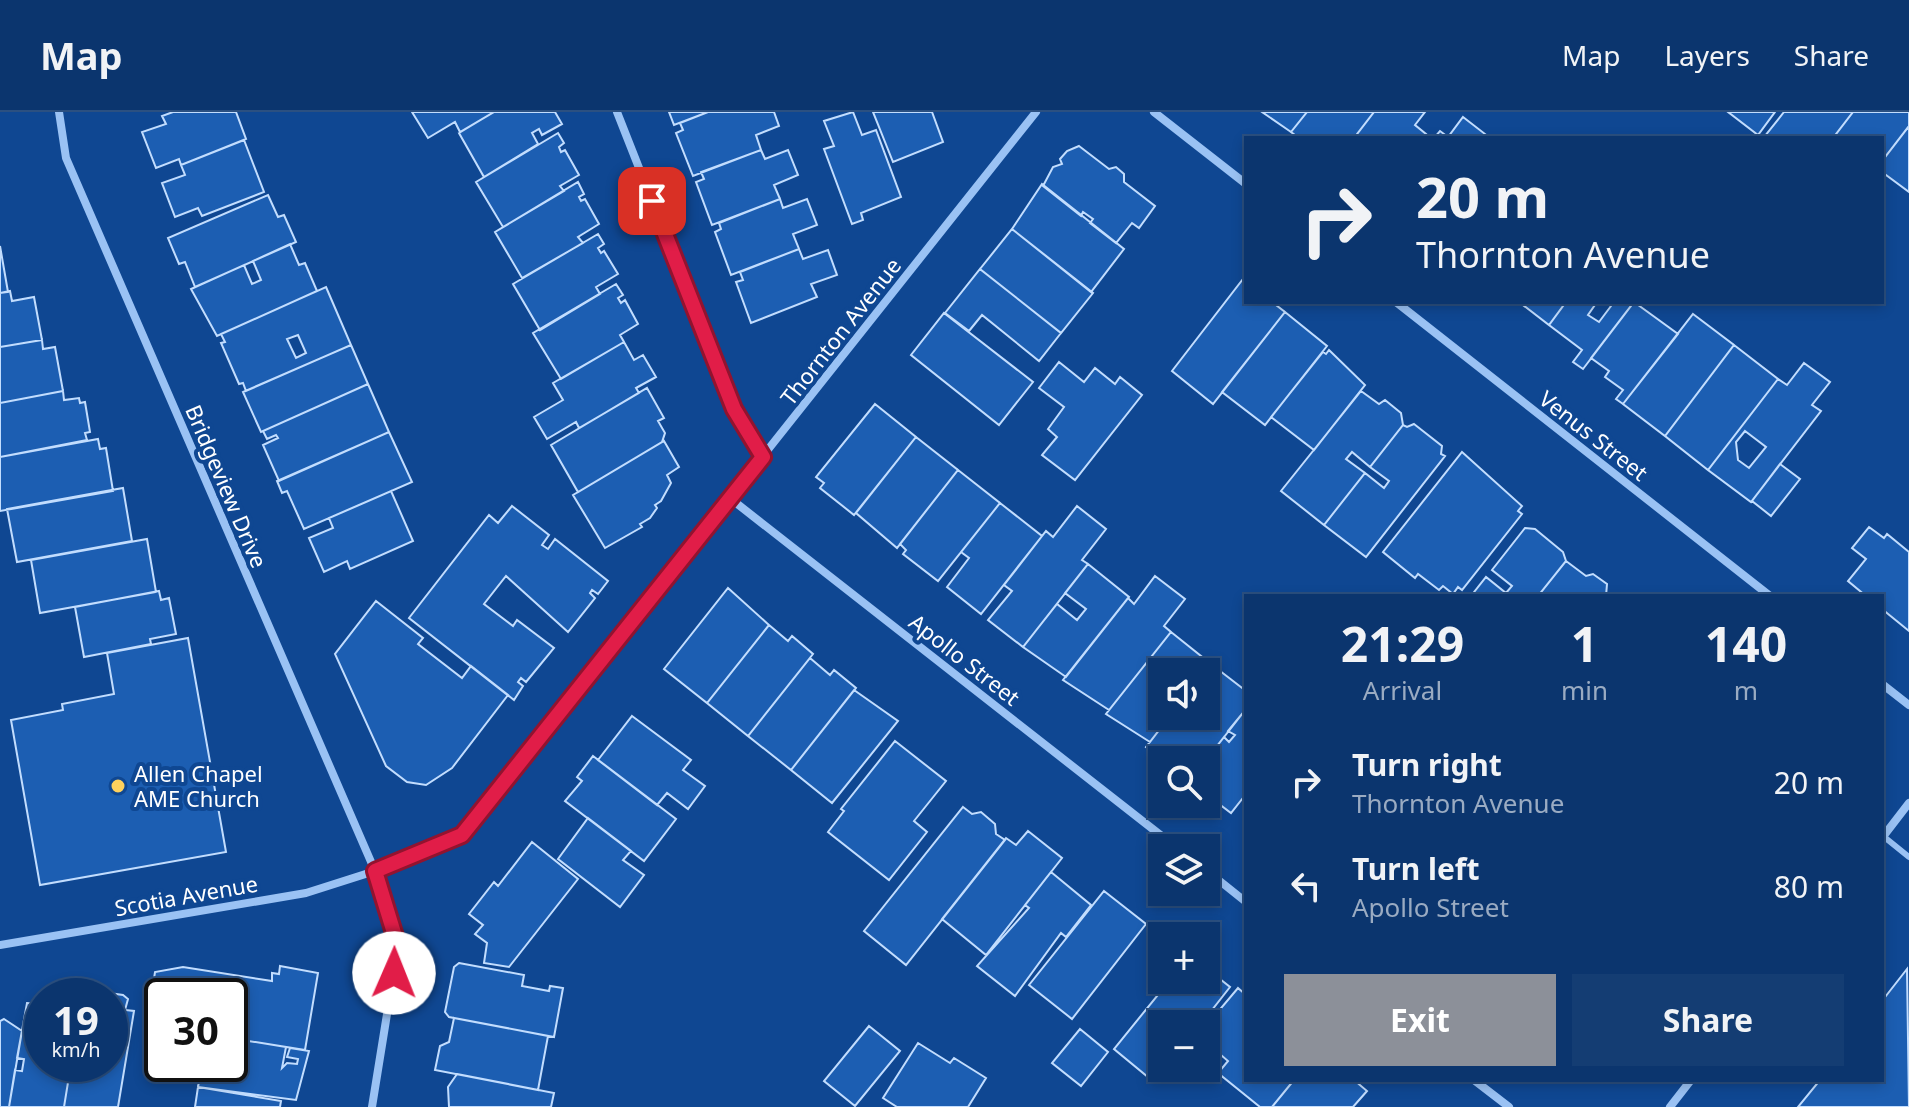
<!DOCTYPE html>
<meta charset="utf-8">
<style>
:root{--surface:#0b356e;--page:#143d73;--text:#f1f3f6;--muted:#9aabc2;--line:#2b5081;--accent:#8c9099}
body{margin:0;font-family:"Noto Sans",sans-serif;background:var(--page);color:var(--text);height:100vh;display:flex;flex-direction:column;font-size:30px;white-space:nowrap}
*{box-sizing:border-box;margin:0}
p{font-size:26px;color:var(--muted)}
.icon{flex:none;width:44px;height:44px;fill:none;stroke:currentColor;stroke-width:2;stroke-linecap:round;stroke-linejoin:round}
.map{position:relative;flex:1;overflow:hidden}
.drawer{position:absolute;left:1244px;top:482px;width:640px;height:488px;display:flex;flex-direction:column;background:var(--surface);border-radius:0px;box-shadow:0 4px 12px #0003,0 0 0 2px var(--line)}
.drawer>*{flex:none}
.guide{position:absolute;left:1244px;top:24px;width:640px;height:168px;border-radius:0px;box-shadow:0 4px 12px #0003,0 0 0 2px var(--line);background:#0b356e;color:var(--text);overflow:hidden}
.tools{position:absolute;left:1148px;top:546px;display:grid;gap:16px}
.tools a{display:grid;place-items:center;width:72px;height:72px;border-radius:0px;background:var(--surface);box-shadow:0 4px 12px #0003,0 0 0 2px var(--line);font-size:40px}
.speed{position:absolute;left:24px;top:866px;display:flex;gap:16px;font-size:40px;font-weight:700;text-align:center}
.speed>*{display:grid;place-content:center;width:104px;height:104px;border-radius:50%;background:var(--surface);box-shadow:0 4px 12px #0003,0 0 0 2px var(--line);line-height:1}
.speed small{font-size:20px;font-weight:400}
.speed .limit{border:4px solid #111;border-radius:12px;background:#fff;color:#111}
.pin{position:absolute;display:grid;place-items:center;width:68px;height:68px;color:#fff;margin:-34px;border-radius:16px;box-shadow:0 4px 12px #0006}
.me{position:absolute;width:88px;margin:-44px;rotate:1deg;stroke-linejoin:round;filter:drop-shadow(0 0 6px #0008)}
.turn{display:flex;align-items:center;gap:28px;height:168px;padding:0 40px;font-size:36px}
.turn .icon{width:104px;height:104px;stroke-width:2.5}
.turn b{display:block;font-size:56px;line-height:68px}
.eta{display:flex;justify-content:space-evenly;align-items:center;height:136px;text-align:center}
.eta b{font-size:48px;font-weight:700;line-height:56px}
.primary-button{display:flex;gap:16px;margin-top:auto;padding:16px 40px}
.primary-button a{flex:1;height:92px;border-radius:0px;background:var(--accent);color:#fff;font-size:32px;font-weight:700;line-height:92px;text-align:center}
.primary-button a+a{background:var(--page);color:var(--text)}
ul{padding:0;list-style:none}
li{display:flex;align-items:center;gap:24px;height:104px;padding:0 40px}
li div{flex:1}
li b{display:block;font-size:30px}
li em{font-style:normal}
header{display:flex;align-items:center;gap:48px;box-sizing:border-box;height:112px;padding:0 40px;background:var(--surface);border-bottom:2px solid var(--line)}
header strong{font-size:38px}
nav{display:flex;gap:44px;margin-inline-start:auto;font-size:28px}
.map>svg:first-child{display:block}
.building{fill:#1c5eb2;stroke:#c2ddfe;stroke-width:2;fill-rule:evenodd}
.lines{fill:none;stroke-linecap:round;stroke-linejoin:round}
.lane{stroke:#9ac2f4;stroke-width:6}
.street{stroke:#9ac2f4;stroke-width:8}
.route-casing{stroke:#92132f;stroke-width:20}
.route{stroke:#e11d48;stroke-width:14}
.poi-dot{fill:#ffd15d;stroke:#0f4792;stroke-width:3}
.labels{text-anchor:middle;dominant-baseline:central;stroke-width:8;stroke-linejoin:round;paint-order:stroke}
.street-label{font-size:22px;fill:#fff;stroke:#0f4792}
.poi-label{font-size:22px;fill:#fff;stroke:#0f4792;text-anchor:start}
</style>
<header>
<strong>Map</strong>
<nav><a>Map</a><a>Layers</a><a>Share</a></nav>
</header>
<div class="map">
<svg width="1909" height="995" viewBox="0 0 1909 995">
<rect width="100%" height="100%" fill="#0f4792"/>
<path class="building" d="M173 0H236L246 27 181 53 179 47 156 56 142 20 166 12 162 4Z
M412 0H494L460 20 455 10 428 26Z
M494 0H555L562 12 542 23 539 17 532 21 538 32 484 65 459 21Z
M669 0H708L674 13Z
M708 0H774L779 14 756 23 761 38 693 64 676 21 683 18 680 11Z
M853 0 862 23 876 18 901 85 861 101 863 108 852 112 824 37 834 34 824 9Z
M873 0H932L943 30 893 50Z
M1262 0H1307L1291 20Z
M1307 0H1374L1354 26H1299L1291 20Z
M1374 0H1425L1415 13 1426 22 1423 26H1354Z
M1728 0H1775L1758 23Z
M1784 0H1853L1833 26H1767L1765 24Z
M1853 0H1909V14L1882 49V26H1833Z
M1463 5 1485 22 1481 26H1434L1440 19 1448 25Z
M1909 14V80L1882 60V49Z
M558 21 564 31 559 35 561 40 565 38 579 63 560 74 564 79 503 115 476 70Z
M244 28 264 80 202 104 198 96 175 105 162 71 185 63 181 53Z
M1079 34 1109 57 1116 55 1124 62V70L1155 94 1139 116 1132 111 1116 131 1090 111 1093 107 1083 100 1081 104 1043 74 1053 55 1062 52 1060 47 1067 39Z
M761 38 765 47 788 38 798 63 774 73 780 87 712 113 696 70 704 67 701 60Z
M578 70 584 82 579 85 581 89 585 87 599 112 578 125 583 131 522 166 495 120Z
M1042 72 1124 137 1091 180 1012 117Z
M268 83 278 105 284 103 296 130 195 175 185 150 179 152 168 126Z
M780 87 783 96 807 87 817 113 793 122 799 137 731 163 715 120 721 117 719 111Z
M1012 117 1093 181 1061 221 980 157Z
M598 122 604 132 598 136 601 141 604 139 618 162 596 175 600 182 540 218 513 172Z
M290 132 299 153 305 151 317 179 217 224 191 177 244 153 252 172 261 168 253 149Z
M0 134 8 180 0 181Z
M799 137 803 147 828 138 837 163 811 172 817 185 751 211 736 170 743 168 740 160Z
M980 157 1061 221 1039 249 982 203 969 219 945 201Z
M1243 167 1246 190H1272L1285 200 1213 292 1172 259Z
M616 172 623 183 618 186 621 191 625 188 638 212 620 223 624 230 561 267 533 221Z
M326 175 351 233 246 279 243 271 239 272 221 231 225 230 221 222ZM298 223 306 241 296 246 287 227Z
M10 179 12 189 34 185 42 228 0 235V181Z
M1519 190H1566L1549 213Z
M1566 190H1597L1588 203 1599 210 1611 194 1606 190H1634L1583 257 1573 250 1582 238 1549 213Z
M1634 190 1678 222 1623 292 1616 287 1623 278 1605 265 1609 259 1591 246Z
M1285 200 1327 234 1265 313 1222 280Z
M944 201 1033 270 999 313 911 243Z
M1693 202 1734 233 1665 324 1623 292Z
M42 228 43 237 55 235 63 279 0 291V235Z
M624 230 634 248 643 243 656 265 636 276 639 281 579 316 576 310 547 327 534 305 563 288 553 271Z
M351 233 368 272 261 320 243 280Z
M1734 233 1778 267 1708 358 1665 324Z
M1329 238 1365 273 1314 338 1271 305 1323 240 1326 242Z
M1059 250 1084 270 1095 256 1115 272 1120 265 1142 283 1075 368 1042 343 1057 325 1048 317 1064 295 1039 276Z
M1804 251 1830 270 1812 293 1821 299 1751 390 1708 358 1778 267 1787 273ZM1745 319 1766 335 1749 356 1738 348 1736 330Z
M368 272 389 320 279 369 263 333 278 326 276 323 267 327 263 319Z
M647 276 664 306 658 309 665 321 662 330 578 380 551 333Z
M63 279 64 288 79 286 80 291 85 290 90 320 85 321 87 328 0 345V291Z
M1361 279 1379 292 1385 288 1401 301 1403 313 1370 355 1352 340 1346 347 1365 361 1324 413 1281 379Z
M875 292 916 325 854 403 820 376 824 371 816 365Z
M1414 312 1442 334 1441 342 1445 344 1366 445 1324 413 1365 361 1384 376 1389 369 1370 355 1403 313 1407 315Z
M389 320 412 370 304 417 287 379 282 381 277 369Z
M916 325 958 358 897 436 856 401Z
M98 327 100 337 106 336 113 379 0 399V345Z
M664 329 679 355 667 363 671 371 661 389 655 393 657 396 650 406 640 412 642 415 605 436 573 383Z
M1462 340 1522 394 1518 399 1522 402 1462 478 1458 475 1453 482 1443 474 1439 478 1418 462 1415 466 1383 440Z
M1780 352 1800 367 1771 404 1752 389Z
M958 358 1000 391 938 469 903 442 906 438 900 432Z
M123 376 132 429 17 450 7 397Z
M391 379 413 429 350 457 347 449 324 460 309 426 333 416 329 406Z
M1000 391 1042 424 981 502 947 475 969 446 961 440Z
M512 394 549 423 542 433 548 437 555 427 608 469 598 482 592 478 590 481 595 486 568 520 506 464 484 492 513 514 517 508 554 536 526 570 521 566 518 570 523 574 514 588 409 506 489 403 498 411Z
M1077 394 1106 417 1082 448 1088 452 1023 535 988 508 1012 479 1004 473 1046 419 1053 425Z
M1869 415 1884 426 1887 422 1909 440V519L1882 497V484H1866L1848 469 1866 447 1852 436Z
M1525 416 1535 417 1563 440 1566 449 1538 484H1471L1486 465 1506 481 1512 474 1492 458Z
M147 427 156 480 40 501 31 448Z
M1566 449 1586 464 1593 462 1607 472 1606 484H1538Z
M1088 452 1129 485 1066 565 1023 535 1057 492 1077 508 1086 497 1065 481Z
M1155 464 1185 487 1164 514 1171 520 1109 598 1063 568 1128 486 1134 492Z
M728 476 769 513 707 591 664 557Z
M159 479 161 488 169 486 176 522 150 527 151 532 84 545 75 495Z
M376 489 423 526 418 532 462 566 471 554 508 583 452 656 426 673 407 670 386 654 335 542Z
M769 513 788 529 792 524 813 542 748 624 707 591Z
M1171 520 1211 552 1205 560H1162V604H1170L1150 630 1106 602Z
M188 526 226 740 40 773 11 608 63 598 62 592 114 582 107 541Z
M810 546 830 563 834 558 856 576 791 658 748 624Z
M1211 552 1246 579V597L1206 648H1162L1146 635 1170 604H1206L1205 560Z
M854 578 898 609 832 691 791 658Z
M1246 597V682L1231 701 1206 682V648L1224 625 1229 630 1235 623 1228 619Z
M632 604 691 648 683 658 705 674 688 697 667 681 657 693 598 648Z
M895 629 946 669 914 709 927 720 889 768 828 720 844 699 841 697Z
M593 644 676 707 644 749 565 689 582 669 577 665Z
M963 695 972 702 981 700 995 712 996 722 1005 728 906 853 864 819Z
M588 706 631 739 623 748 644 763 620 795 558 747Z
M1028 719 1062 746 986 843 942 807 1006 726 1016 733Z
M532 730 578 767 509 855 484 851 487 831 475 822 483 813 469 802 494 770 498 774Z
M1051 760 1091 793 1066 825 1061 821 1015 884 977 854 1029 796 1025 793Z
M1104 779 1146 812 1072 907 1029 873Z
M459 851 524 863 522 874 549 879 550 874 563 876 554 925 449 905 445 900 454 855Z
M280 854 318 861 305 938 230 926V884L151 886 155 860 183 855 272 869V861L279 862Z
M1206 856 1230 875 1201 912H1162V956H1165L1154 970 1114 937 1170 868H1206Z
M1907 857 1909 995H1798L1820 968H1882V889Z
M1238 876 1246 883V968H1294L1272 995H1260L1218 961 1228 949 1206 930V914Z
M88 878 123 883 128 887 125 898 134 899 118 995H64L71 952H110V884H83Z
M27 891 42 893V952H71L64 995H9L15 958 22 959 24 947 17 946Z
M454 906 548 924 538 978 435 958 440 934 449 930Z
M4 907 22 919 9 995H0V909Z
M869 914 900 939 855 994 824 969Z
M1080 917 1108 940 1081 974 1052 951Z
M230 926 286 935 282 956 287 951 297 952 298 947 287 945 290 936 309 939 296 988 198 975 202 952H230Z
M918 931 950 951 954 946 986 966 968 995H897L883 986Z
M457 962 554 981 551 995H449L448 975Z
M1294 968H1354L1367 979 1353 995H1272Z
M198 975 281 989 280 995H195Z"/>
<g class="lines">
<path class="lane" d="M1883 724 1909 745"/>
<path class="street" d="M59 0 66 46 375 759 398 834 372 995
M617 0 734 297 763 345
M1154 0 1246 72
M1396 190 1770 484
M731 387 1177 736
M1882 572 1909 593
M1882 726 1909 691
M1206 758 1246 790
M0 833 306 781 375 759 462 723 1036 0
M1474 968 1509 995
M1670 995 1691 968"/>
</g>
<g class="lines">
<defs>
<path id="route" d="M394 861 398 834 375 759 462 723 763 345 734 297 652 89"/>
</defs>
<use href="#route" class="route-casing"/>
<use href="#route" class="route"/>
</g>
<circle class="poi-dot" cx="118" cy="674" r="8"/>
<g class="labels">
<g class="street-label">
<text transform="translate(840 219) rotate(-52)">Thornton Avenue</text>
<text transform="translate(1594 323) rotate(38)">Venus Street</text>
<text transform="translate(227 374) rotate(67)">Bridgeview Drive</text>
<text transform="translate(965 547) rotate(38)">Apollo Street</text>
<text transform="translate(186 783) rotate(-10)">Scotia Avenue</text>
</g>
<g class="poi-label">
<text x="134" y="661">Allen Chapel<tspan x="134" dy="25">AME Church</tspan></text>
</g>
</g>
</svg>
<div class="tools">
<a><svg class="icon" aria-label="sound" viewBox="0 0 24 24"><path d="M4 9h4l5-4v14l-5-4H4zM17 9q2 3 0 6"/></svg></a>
<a><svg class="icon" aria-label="search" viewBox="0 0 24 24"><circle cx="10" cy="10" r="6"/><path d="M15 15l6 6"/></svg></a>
<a><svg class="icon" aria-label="layers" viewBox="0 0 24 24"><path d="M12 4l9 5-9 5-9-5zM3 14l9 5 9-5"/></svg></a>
<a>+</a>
<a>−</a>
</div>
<div class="speed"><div>19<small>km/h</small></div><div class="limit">30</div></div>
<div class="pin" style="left:652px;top:89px;background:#d93025"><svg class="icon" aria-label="arrive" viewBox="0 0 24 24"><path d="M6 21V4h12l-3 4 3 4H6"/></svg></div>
<svg class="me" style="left:394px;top:861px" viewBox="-20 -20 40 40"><circle r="19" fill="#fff"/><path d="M0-13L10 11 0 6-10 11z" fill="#e11d48"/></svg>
<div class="guide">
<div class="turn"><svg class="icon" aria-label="right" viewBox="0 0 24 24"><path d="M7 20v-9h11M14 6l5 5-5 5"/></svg><div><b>20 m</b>Thornton Avenue</div></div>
</div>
<section class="drawer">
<div class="eta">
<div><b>21:29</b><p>Arrival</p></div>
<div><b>1</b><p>min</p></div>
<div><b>140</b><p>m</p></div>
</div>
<ul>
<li><svg class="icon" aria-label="right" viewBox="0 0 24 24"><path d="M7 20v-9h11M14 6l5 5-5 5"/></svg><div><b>Turn right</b><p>Thornton Avenue</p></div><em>20 m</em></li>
<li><svg class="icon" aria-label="left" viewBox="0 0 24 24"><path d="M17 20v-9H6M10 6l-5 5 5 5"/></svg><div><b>Turn left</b><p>Apollo Street</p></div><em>80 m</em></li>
</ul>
<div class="primary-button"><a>Exit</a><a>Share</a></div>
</section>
</div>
